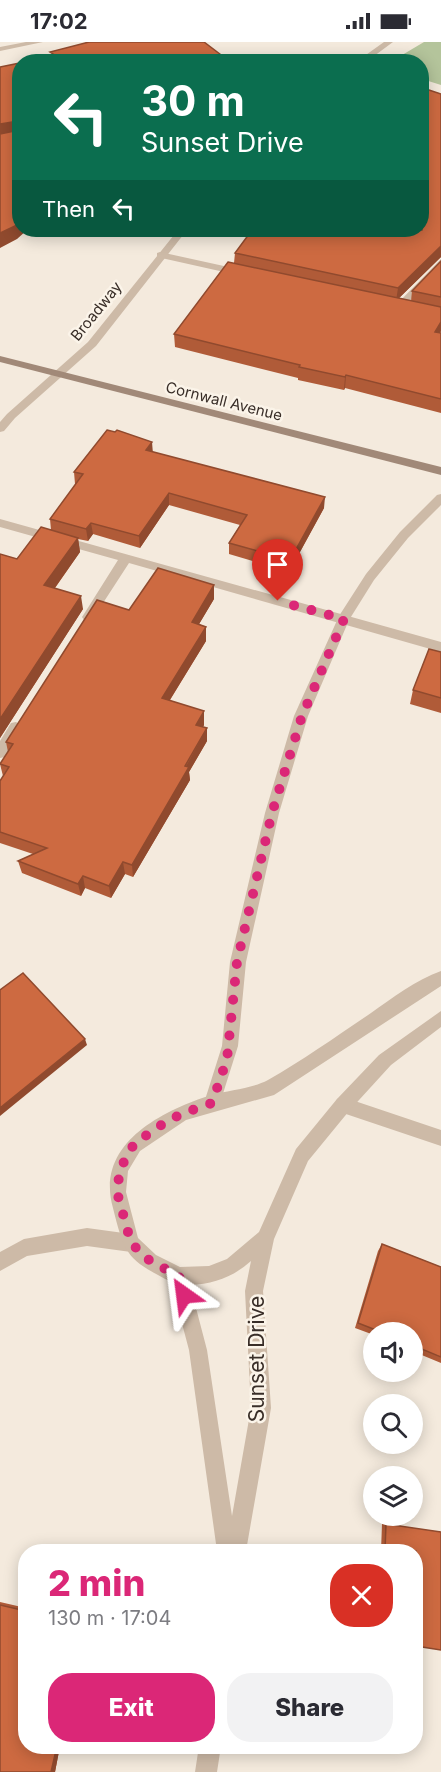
<!DOCTYPE html>
<meta charset="utf-8">
<style>
:root{--surface:#fff;--page:#f2f2f3;--text:#2b2b33;--muted:#7c7c81;--accent:#db2777}
body{margin:0;font-family:Inter,sans-serif;background:var(--page);color:var(--text);height:100vh;display:flex;flex-direction:column;font-size:22px;white-space:nowrap}
*{box-sizing:border-box;margin:0}
p{font-size:20px;color:var(--muted)}
.icon{flex:none;width:33px;height:33px;fill:none;stroke:currentColor;stroke-width:2;stroke-linecap:round;stroke-linejoin:round}
.map{position:relative;flex:1;overflow:hidden}
.panel{position:absolute;left:18px;top:1502px;width:405px;height:210px;display:flex;flex-direction:column;background:var(--surface);border-radius:24px;box-shadow:0 3px 15px #0003}
.panel>*{flex:none}
.top-card{position:absolute;left:12px;top:12px;width:417px;height:183px;border-radius:24px;box-shadow:0 3px 15px #0003;background:#0b6e4f;color:#fff;overflow:hidden}
.fabs{position:absolute;left:363px;top:1280px;display:grid;gap:12px}
.fabs a{display:grid;place-items:center;width:60px;height:60px;border-radius:50%;background:var(--surface);box-shadow:0 3px 15px #0003;font-size:30px}
.pin{position:absolute;display:grid;place-items:center;width:51px;height:51px;color:#fff;margin:-62px -26px;border-radius:50% 50% 50% 0;rotate:-45deg;box-shadow:0 0 6px #0007}
.pin .icon{rotate:45deg}
.me{position:absolute;width:66px;margin:-33px;rotate:329deg;stroke-linejoin:round;filter:drop-shadow(0 0 4px #0008)}
.turn{display:flex;align-items:center;gap:21px;height:126px;padding:0 30px;font-size:27px}
.turn .icon{width:78px;height:78px;stroke-width:2.5}
.turn b{display:block;font-size:42px;line-height:51px}
.then{display:flex;align-items:center;height:57px;padding:0 30px;background:#0003;gap:12px;font-size:22px}
.round{display:grid;place-items:center;flex:none;width:63px;height:63px;border-radius:24px;background:var(--page)}
.summary{display:flex;align-items:center;justify-content:space-between;height:102px;padding:0 30px}
h1{font-size:36px;font-weight:800;line-height:45px;color:var(--accent)}
.button{display:flex;gap:12px;margin-top:auto;padding:12px 30px}
.button a{flex:1;height:69px;border-radius:24px;background:var(--accent);color:#fff;font-size:24px;font-weight:800;line-height:69px;text-align:center}
.button a+a{background:var(--page);color:var(--text)}
.status{display:flex;justify-content:space-between;align-items:center;height:42px;padding:0 30px;background:var(--surface);direction:ltr}
.status svg{height:16px;fill:currentColor}
.map>svg:first-child{display:block}
.green{fill:#b4c49b}
.lines{fill:none;stroke-linecap:round;stroke-linejoin:round}
.service{fill:#cdbaa7;fill-rule:evenodd}
.minor{fill:#cdbaa7;fill-rule:evenodd}
.tertiary{fill:#cdbaa7;fill-rule:evenodd}
.secondary{fill:#a18978;fill-rule:evenodd}
.wall{fill:#b05b38}
.shaded-wall{fill:#904a2e}
.building{fill:#cd6a41;stroke:#904a2e;stroke-width:1.5}
.route{stroke:#db2777;stroke-width:10;stroke-dasharray:0 18}
.labels{text-anchor:middle;dominant-baseline:central;stroke-width:5;stroke-linejoin:round;paint-order:stroke}
.far-street-label{font-size:15px;fill:#392e28;stroke:#fbf4e9}
.near-street-label{font-size:21px;fill:#392e28;stroke:#fbf4e9}
</style>
<div class="status"><b>17:02</b><svg viewBox="0 0 49 12"><path d="M0 12V9h3v3zM5 12V6h3v6zM10 12V3h3v9zM15 12V0h3v12zM26 1h20v11H26zM47 4h2v5h-2z"/></svg></div>
<div class="map">
<svg width="441" height="1730" viewBox="0 0 441 1730">
<rect width="100%" height="100%" fill="#f4eadd"/>
<path class="green" d="M424 0H441V43L422 37V20L392 19Z"/>
<g class="lines">
<path class="service" d="M160 210 242 228 247 231 242 234 157 215V211Z
M441 217V226L402 267H396V263Z
M0 477 441 600V610L129 521 92 578H84L82 575 84 572 118 518 0 485Z
M16 680 23 685 5 715 0 716V699L11 681Z"/>
<path class="minor" d="M26 0H43L0 9V5Z
M384 0H393L366 20H356Z
M178 188H187L96 304 15 376 4 389 0 390V380L7 372 88 300Z
M441 452V463L408 496 374 538 349 578 308 674 279 771 246 920 238 1004 220 1061 218 1067 212 1069 206 1067 204 1061 222 1004 230 920 265 771 294 674 339 574 366 532 400 490 437 453Z
M343 1055 441 1088V1104L337 1069 335 1063 337 1057Z
M87 1186 131 1192 137 1195 140 1201 137 1207 131 1210 87 1204 27 1214 0 1229V1210L24 1197Z"/>
<path class="tertiary" d="M441 929V944L274 1053 186 1078 140 1109 128 1129 126 1150 138 1196 156 1213 180 1225 209 1224 227 1217 259 1190 296 1107 337 1057 379 1013 441 969V985L391 1023 349 1069 308 1119 274 1197 263 1249 271 1366 246 1509H217L189 1308 171 1240C127 1217 125 1214 113 1166 95 1103 159 1070 211 1053 229 1048 251 1047 268 1038 303 1018 337 994 371 971 392 956 416 938 441 929ZM251 1219 245 1249 251 1366 232 1474 207 1308 190 1243C214 1242 233 1235 251 1219Z
M199 1704H221L217 1730H195Z"/>
<path class="secondary" d="M0 314 441 425V433L0 320Z"/>
</g>
<path class="wall" d="M235 211 441 215 399 256 411 259 412 249 441 219V289L440 291H441V371L345 346 344 348 298 338V336L175 305 174 292 234 221Z
M153 410 324 466 289 530 229 512V501L240 483 169 463 140 506 93 492 88 499 78 497 80 510 55 546 83 567 0 696V512L17 517 51 488 50 477 76 442H75L74 430Z
M214 557 199 582 206 585V599L170 658 204 683 203 685 207 699 189 730 190 738 133 835 125 832 111 856 85 846 81 854 22 831 18 819 33 812 0 801V739L3 734 0 722 8 710 6 700 129 568Z
M441 610V671L410 662 413 648Z
M382 1202 441 1225V1321L412 1309V1290H374V1293L355 1286 378 1209Z
M382 1482H386L416 1509H381Z
M0 1560 26 1566V1704H60L55 1730H0Z"/>
<path class="shaded-wall" d="M18 79 20 92 0 96V82Z
M20 179V188H27L17 197 0 206V191Z
M441 204V215L396 259 398 246Z
M441 280V289L433 303 435 290Z
M346 333 345 346 344 348 345 335Z
M152 400 153 412 146 408Z
M169 451V463L140 506 139 494Z
M325 455 324 466 289 530 290 518Z
M91 481 93 492 88 499 86 487Z
M78 496 80 510 47 557 44 543Z
M214 543V557L192 594V580Z
M81 554 83 567 0 696V677Z
M206 585V599L163 669 162 656Z
M204 669V683L196 696V683Z
M207 686V699L189 730 190 738 133 835 132 823Z
M123 820 125 832 111 856 109 844Z
M83 834 85 846 81 854 78 842Z
M85 997 87 1003 0 1074V1066Z
M57 1704H60L55 1730H51Z"/>
<path class="building" d="M89 0H204L229 19 24 20 53 12 50 10Z
M20 21V80L18 79 0 82V25Z
M426 47 441 52V204L398 246 235 211 252 188H422V51Z
M20 84V179L15 184 0 191V92L19 88Z
M441 219V255L412 249Z
M228 220 441 265V280L435 290 441 291V357L346 333 345 335 299 325 300 323 174 292Z
M107 388 115 390 117 388 152 400 146 408 325 455 290 518 229 501 247 473 169 451 139 494 91 481 86 487 50 477 83 432 74 430Z
M41 485 78 496 44 543 81 554 0 677V512L17 517Z
M158 526 214 543 192 580 206 585 162 656 204 669 196 683 207 686 185 724 189 725 132 823 123 820 109 844 83 834 78 842 18 819 47 806 0 790V739L9 725 0 722 13 702 6 700 97 558 129 568Z
M429 607 441 610V656L413 648Z
M23 931 85 997 0 1066V948Z
M382 1202 441 1225V1315L412 1303V1290H381L358 1281Z
M386 1482 441 1490V1608L416 1604V1509H385Z
M0 1563 26 1569V1704H57L51 1730H0Z"/>
<g class="lines">
<path class="route" d="M184 1253 179 1234 150 1219 131 1201 117 1150 120 1127 134 1102 158 1085 181 1072 212 1061 227 1017 237 920 272 771 302 674 344 577 278 559"/>
</g>
<g class="labels">
<g class="far-street-label">
<text transform="translate(96 269) rotate(-51)">Broadway</text>
<text transform="translate(224 359) rotate(14)">Cornwall Avenue</text>
</g>
<g class="near-street-label">
<text transform="translate(256 1317) rotate(-90)">Sunset Drive</text>
</g>
</g>
</svg>
<div class="fabs">
<a><svg class="icon" aria-label="sound" viewBox="0 0 24 24"><path d="M4 9h4l5-4v14l-5-4H4zM17 9q2 3 0 6"/></svg></a>
<a><svg class="icon" aria-label="search" viewBox="0 0 24 24"><circle cx="10" cy="10" r="6"/><path d="M15 15l6 6"/></svg></a>
<a><svg class="icon" aria-label="layers" viewBox="0 0 24 24"><path d="M12 4l9 5-9 5-9-5zM3 14l9 5 9-5"/></svg></a>
</div>
<div class="pin" style="left:278px;top:559px;background:#d93025"><svg class="icon" aria-label="arrive" viewBox="0 0 24 24"><path d="M6 21V4h12l-3 4 3 4H6"/></svg></div>
<svg class="me" style="left:184px;top:1253px" viewBox="-20 -20 40 40"><path d="M0-17L14 15 0 8-14 15z" fill="#db2777" stroke="#fff" stroke-width="4"/></svg>
<div class="top-card">
<div class="turn"><svg class="icon" aria-label="left" viewBox="0 0 24 24"><path d="M17 20v-9H6M10 6l-5 5 5 5"/></svg><div><b>30 m</b>Sunset Drive</div></div>
<div class="then">Then<svg class="icon" aria-label="left" viewBox="0 0 24 24"><path d="M17 20v-9H6M10 6l-5 5 5 5"/></svg></div>
</div>
<section class="panel">
<div class="summary"><div><h1>2 min</h1><p>130 m · 17:04</p></div><a class="round" style="background:#d93025;color:#fff"><svg class="icon" aria-label="close" viewBox="0 0 24 24"><path d="M6 6l12 12M18 6L6 18"/></svg></a></div>
<div class="button"><a>Exit</a><a>Share</a></div>
</section>
</div>
